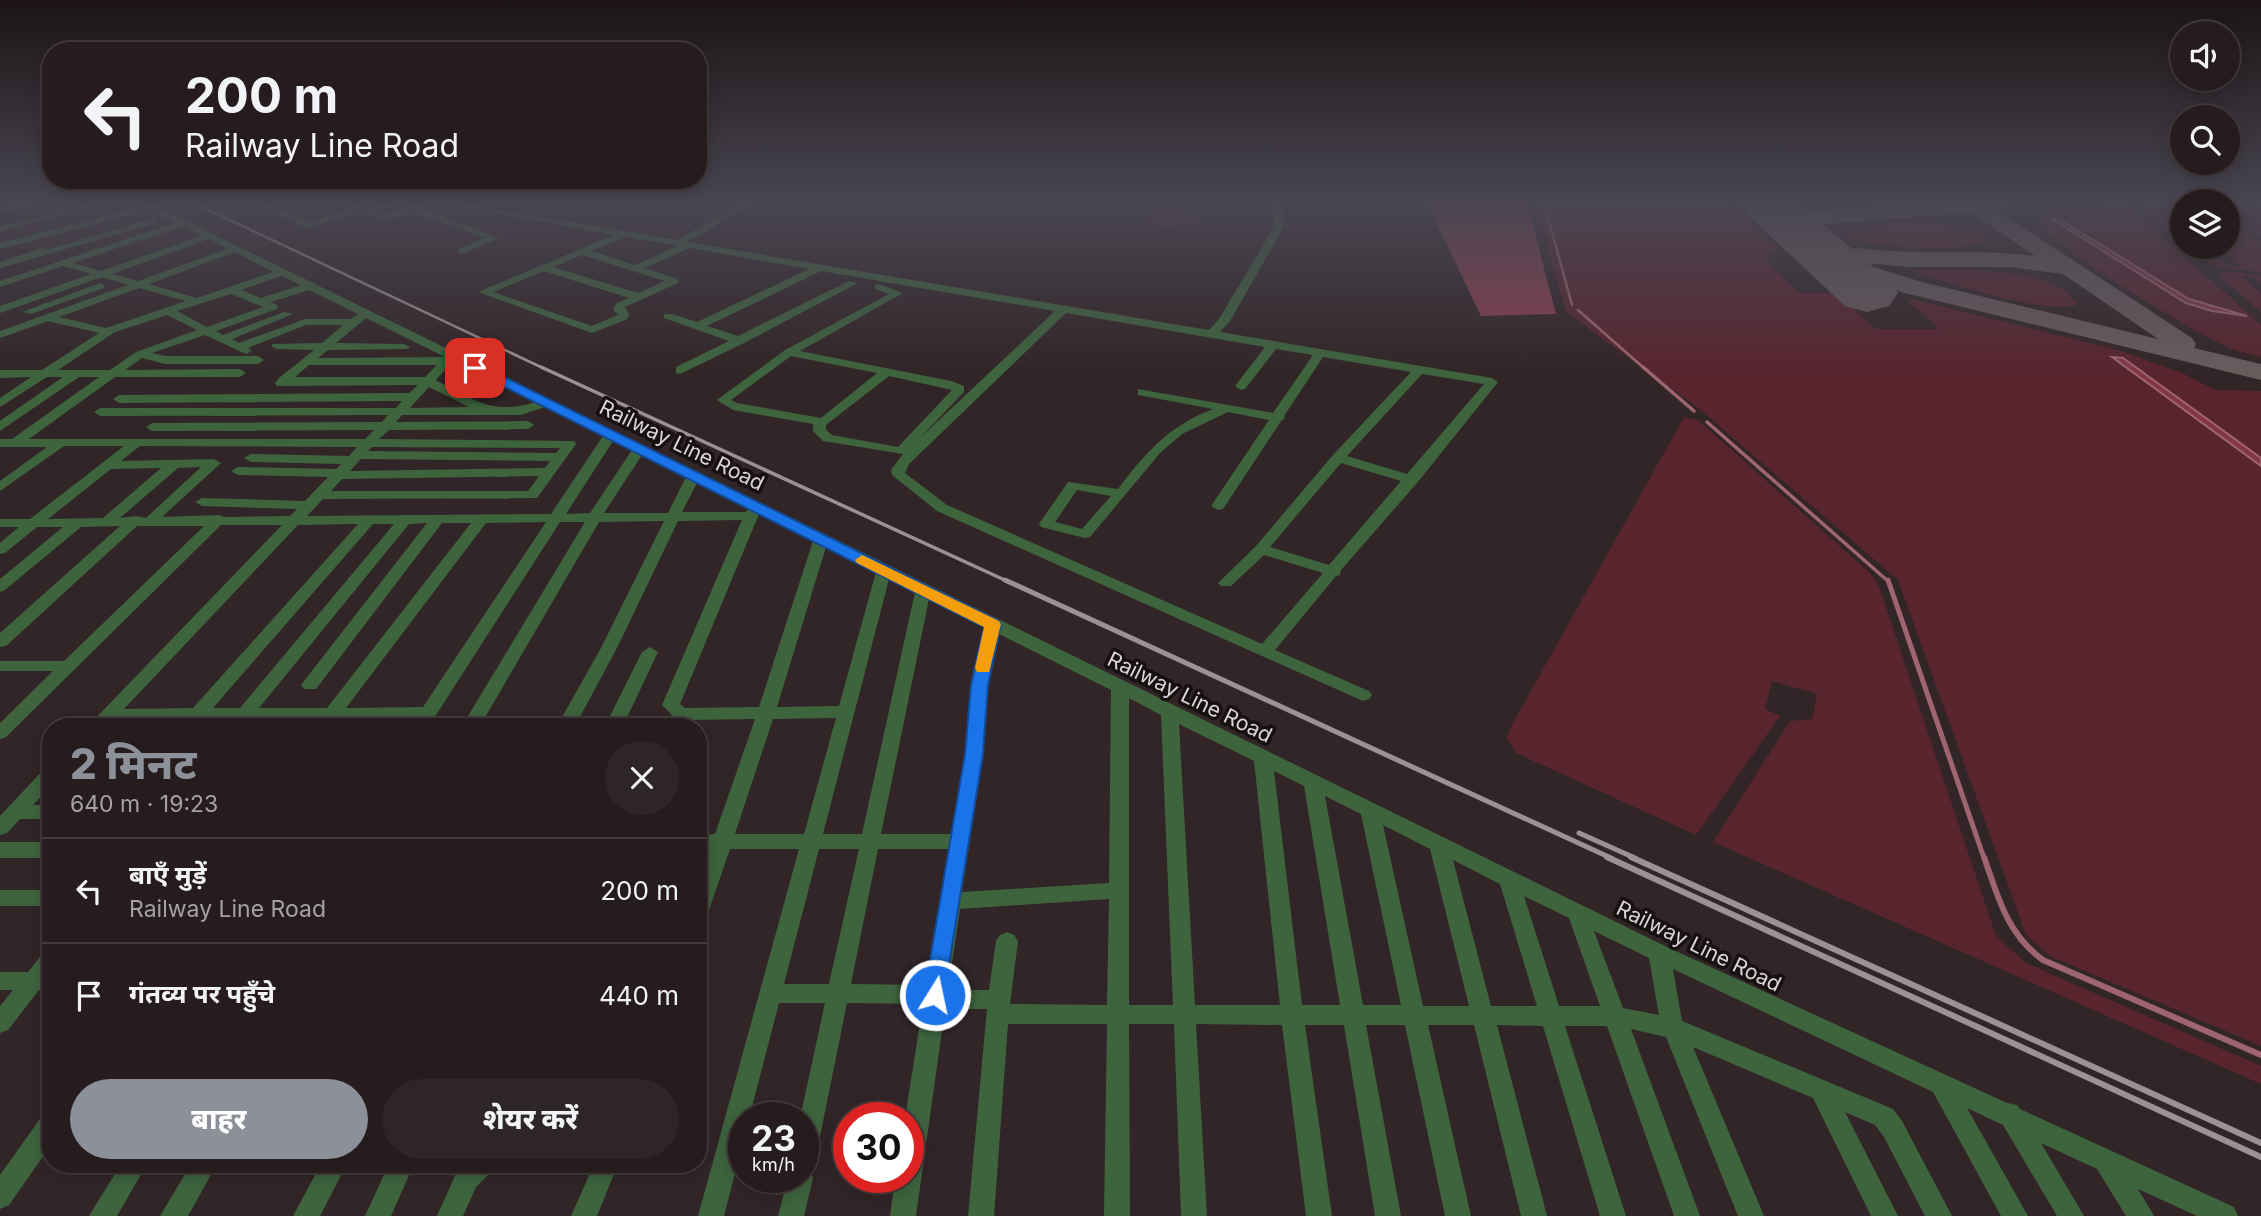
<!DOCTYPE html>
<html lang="hi">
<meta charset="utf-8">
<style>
:root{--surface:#261c1d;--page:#2e2526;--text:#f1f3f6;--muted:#a4a1a4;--line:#423a3b;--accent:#8c9099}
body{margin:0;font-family:Inter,"Noto Sans Devanagari",sans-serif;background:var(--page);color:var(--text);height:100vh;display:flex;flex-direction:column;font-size:26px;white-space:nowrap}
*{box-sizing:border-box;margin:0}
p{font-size:23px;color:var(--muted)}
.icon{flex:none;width:38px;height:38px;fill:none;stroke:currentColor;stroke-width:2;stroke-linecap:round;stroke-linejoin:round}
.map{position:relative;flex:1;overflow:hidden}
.side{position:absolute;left:42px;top:718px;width:665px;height:455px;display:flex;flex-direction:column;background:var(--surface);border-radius:28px;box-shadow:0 4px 18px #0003,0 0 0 2px var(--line)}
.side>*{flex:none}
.banner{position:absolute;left:42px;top:42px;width:665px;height:147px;border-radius:28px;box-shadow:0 4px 18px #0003,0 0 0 2px var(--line);background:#261c1d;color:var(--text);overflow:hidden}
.tools{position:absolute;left:2170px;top:21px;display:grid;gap:14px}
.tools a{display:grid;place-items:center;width:70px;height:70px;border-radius:50%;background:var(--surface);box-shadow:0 4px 18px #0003,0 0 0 2px var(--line);font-size:35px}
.speed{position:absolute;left:728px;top:1102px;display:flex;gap:14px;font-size:35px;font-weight:700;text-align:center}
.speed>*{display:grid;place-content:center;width:91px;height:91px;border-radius:50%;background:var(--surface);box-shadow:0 4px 18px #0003,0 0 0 2px var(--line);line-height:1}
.speed small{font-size:18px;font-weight:400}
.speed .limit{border:10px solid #d22;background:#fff;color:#111}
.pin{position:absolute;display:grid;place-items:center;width:60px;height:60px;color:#fff;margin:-30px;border-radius:14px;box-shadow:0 4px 10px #0006}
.me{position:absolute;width:77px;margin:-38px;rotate:10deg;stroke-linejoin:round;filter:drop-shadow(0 0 5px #0008)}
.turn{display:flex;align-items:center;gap:24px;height:147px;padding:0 28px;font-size:32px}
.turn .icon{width:91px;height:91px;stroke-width:2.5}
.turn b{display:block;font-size:49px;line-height:60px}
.round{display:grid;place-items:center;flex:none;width:74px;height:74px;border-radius:37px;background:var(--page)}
.head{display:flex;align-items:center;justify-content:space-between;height:119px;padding:0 28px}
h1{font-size:42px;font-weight:800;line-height:52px;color:var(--accent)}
.primary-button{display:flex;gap:14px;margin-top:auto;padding:14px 28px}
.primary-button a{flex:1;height:80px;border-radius:42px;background:var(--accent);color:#fff;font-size:28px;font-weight:800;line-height:80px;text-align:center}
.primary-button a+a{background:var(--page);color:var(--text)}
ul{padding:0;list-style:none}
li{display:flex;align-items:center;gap:21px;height:105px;padding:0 28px;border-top:2px solid var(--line)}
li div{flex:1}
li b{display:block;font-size:26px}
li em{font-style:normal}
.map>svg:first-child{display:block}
.green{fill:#58252f;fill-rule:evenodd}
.forest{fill:#8b3e4e}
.water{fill:#823646;stroke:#9e6571;stroke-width:2}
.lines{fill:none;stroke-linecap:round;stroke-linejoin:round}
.stream-far3{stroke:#9e6571;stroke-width:2.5}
.stream-far2{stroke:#9e6571;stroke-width:3.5}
.stream-far1{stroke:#9e6571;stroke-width:5}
.stream{stroke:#9e6571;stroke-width:6}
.taxiway{fill:#685c5d;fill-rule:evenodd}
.runway{fill:#685c5d;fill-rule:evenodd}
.minor{fill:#3e643e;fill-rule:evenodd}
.rail-far3{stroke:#9d9293;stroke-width:2.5}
.rail-far2{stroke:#9d9293;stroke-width:3.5}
.rail-far1{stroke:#9d9293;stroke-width:5}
.rail{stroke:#9d9293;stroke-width:6}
.route{fill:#1a73e8;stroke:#114b97;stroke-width:2}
.slow{fill:#f59e0b}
.labels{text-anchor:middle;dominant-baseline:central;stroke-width:7;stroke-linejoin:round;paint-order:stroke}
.street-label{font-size:21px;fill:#ded4d5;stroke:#161011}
</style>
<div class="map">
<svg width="2261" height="1216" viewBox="0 0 2261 1216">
<rect width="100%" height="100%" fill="#322527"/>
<path class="green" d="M1535 203H1729L1778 249 1770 250 1769 263 1800 293H1836L1875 329H1940L1907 300H1915L2118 350 2182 373 2215 390 2261 391V458L2123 358H2113L2261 466V1046L2050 956 2026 935 1898 580 1697 407 1566 312Z
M2142 203H2182V243L2139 205Z
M2228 203H2261V236L2238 219H2231L2261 243V272L2212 266 2187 247H2206L2230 267H2242L2217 247H2228Z
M2126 204 2261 325V357C2251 354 2240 352 2230 348 2200 336 2048 246 2040 221L2043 215 2061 210ZM2053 219H2059L2195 303 2246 315 2212 311 2186 303Z
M1160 211 1202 217 1189 231 1145 224Z
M1948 224 1983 235 1985 241C1964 254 1870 247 1847 237 1874 217 1916 224 1948 224Z
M1913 270C1952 270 2056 265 2077 304 2060 318 1935 281 1913 270Z
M2232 272 2261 275V283L2253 277 2241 276 2261 294V312L2221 277 2220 273Z
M1684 417 1698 420 1871 574 1879 586 1996 936 2025 962 2046 972 2261 1066V1084L1713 842 1790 721 1812 719 1817 694 1772 681 1765 709 1780 716 1696 835 1516 753 1507 738 1509 730Z"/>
<path class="forest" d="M1427 203H1527L1556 314 1481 316Z"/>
<path class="water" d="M2052 219H2059L2189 299 2247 316 2212 311 2186 303Z
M2112 357 2123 358 2261 458V466Z"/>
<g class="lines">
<path class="stream-far3" d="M1544 203 1572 305
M1578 310 1645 369"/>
<path class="stream-far2" d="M1643 367 1694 411
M1707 422 1889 582"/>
<path class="stream-far1" d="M1888 580 1984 858"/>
<path class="stream" d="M1984 857C1998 897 2007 934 2043 960L2261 1055"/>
<path class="taxiway" d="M1763 203H1780L1807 212 1920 203H2009L2006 208 1996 210 2192 338 2196 344 2194 348 2261 364V380L1905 293 1840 272 1805 248 1816 241 1844 255 1848 250 1856 248C1916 256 1976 248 2035 256L1971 212 1807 226C1791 223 1771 221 1760 207ZM1857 262 1907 267H2009L2063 274 2158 339 1922 282Z"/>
<path class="runway" d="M1739 203H1798L1889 280 1898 293 1889 306 1867 312 1845 306 1747 214Z"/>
<path class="minor" d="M23 203H41L0 214V208Z
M92 203 104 204 0 232V226Z
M138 203H150L1667 947 2007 1103 2017 1105 2020 1109 2234 1207 2238 1216H2197L2138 1189 2154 1216H2126L2097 1169 2041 1143 2084 1216H2057L2003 1125 1967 1108 2028 1216H2001L1933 1092 1673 969 1682 1021 1893 1109 1902 1121 1952 1216H1925L1884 1137 1875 1125 1845 1112 1898 1216H1871L1813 1098 1693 1047 1764 1216H1738L1666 1037 1631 1029 1700 1216H1674L1607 1026H1565L1626 1216H1600L1543 1026 1497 1025 1547 1216H1521L1474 1025H1428L1471 1216H1445L1405 1025H1366L1401 1216H1375L1344 1025H1305L1332 1216H1306L1282 1025 1196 1024 1207 1216H1181L1174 1024H1129L1130 1216H1104L1107 1024H1008L994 1216H968L987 1009H945L916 1216H890L895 1178H908V1118H905L923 1004 847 1003 815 1161 809 1170 813 1178 804 1216H778L788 1178H803V1118H800L825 1003H779L749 1118H744V1139L724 1216H698L799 849H730L708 913 705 919 698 921V883L710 849H698V835L715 834 755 719 687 720 685 726H667L672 715 662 705 742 520 678 521 617 648 575 726H557L601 648 664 521 599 522 480 726H462L585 522H560L429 726H411L415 719 337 720 328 725 320 720H203L194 725 186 720 112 721 107 726H88L282 525H221L6 737 0 739V723L53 671H0V661H64L204 526H137L6 646 0 647V633L120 526 81 527 5 590 0 592V579L63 527H37L5 553 0 554V543L19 527H0V519H30L124 446H64L0 491V481L47 447H0V439H12L99 377H79L0 431V421L63 377H47L0 407V398L31 377 0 378V370H42L99 333 48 321 0 338V331L128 285 102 277 0 313V306L91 274 63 266 0 287V281L175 223 150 210 0 249V243L143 206ZM183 226 201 236 101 271 73 263ZM209 239 227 249 138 281 112 274ZM235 252 273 272 197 298 149 284ZM281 276 301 285 261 298 241 290ZM139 288 186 301 106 328 59 317ZM309 290 358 314 351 319H305L239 343 232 339 293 314 284 312 223 335 216 331 277 309V305L271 302ZM231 294 263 307 207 327 177 311ZM167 315 197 330 136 352 110 370H58L115 332ZM366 318 445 357 318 358 328 350 408 349 410 347 404 344 336 343ZM306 325H343L322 343 273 344 271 346 277 349 314 350 279 378 275 383 277 386 418 385 409 393 119 395 113 399 119 403 402 401 396 408H100L94 412 100 416 388 415 382 422 152 423 146 427 152 431 374 430 365 439H29L115 377H240L246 373 240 369 125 370 142 358 165 364H258L264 360 258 356H165L152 353 205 335 246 354 252 351 248 348ZM453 361 535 402C494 416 471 399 436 380ZM309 365H437L425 377H295ZM429 387 469 407 410 408ZM545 407 603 436 551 514 307 516 323 499 537 498 576 444 574 441 379 439 389 430 528 429 534 425 528 421 396 422 402 415H521ZM613 441 632 450 590 513 566 514ZM140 446 357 447 349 456 251 454 244 458 251 462 341 464 336 469 238 467 231 471 238 475 328 477 305 501 202 498 195 502 202 506 297 509 290 516 225 517 219 515 162 517 221 463 214 459 121 461ZM372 447 560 448 556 453 368 451ZM642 455 686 477 668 513H604ZM361 459 550 461 545 468 350 471ZM201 467 146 518 136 516 120 518 178 468ZM161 468 103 518 48 519 111 469ZM539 476 528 491H331L342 479ZM697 483 748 508 746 512H682ZM759 514 813 541 759 707 685 708 680 704ZM546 522 423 707 346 708 486 523ZM427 523 304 681 301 685 304 689H316L442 523H471L327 708H259L409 524ZM358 524 193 708 124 709 298 525ZM373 524H394L240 708H213ZM826 547 876 572 839 706 777 707ZM889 579 915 592 862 834H823ZM929 599 984 626 970 685 965 754 952 834H881ZM999 634 1111 690 1109 883 962 892 983 754 988 685ZM1129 698 1161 715 1173 1005H1129ZM836 718 804 834H735L773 719ZM1179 724 1254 761 1280 1005H1195ZM1274 771 1304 786 1340 1005H1302ZM1325 796 1361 814 1401 1005H1363ZM1383 825 1430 849 1469 1006H1423ZM819 849H859L829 984H784ZM878 849H949L926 985 851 984ZM1453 860 1500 884 1537 1006H1491ZM1524 896 1569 918 1600 1006H1559ZM1109 899 1107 1005 1010 1004 1018 941 1014 935 1007 932 1000 935 996 941 989 990H948L960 909ZM1594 931 1649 958 1659 1015 1623 1008Z
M255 203H267L307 222 352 209 348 207V203L368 209 384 203H398L377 212 384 215 422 203 427 206 422 209 499 238 462 254 457 251 459 249 485 238 413 212 384 221 360 212 306 228Z
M437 203H459L676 240 744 203H756L687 242 1209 330 1219 319 1271 232 1275 223 1271 203H1281L1285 223 1281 232 1230 321 1220 332 1492 378 1498 382 1417 483 1341 570 1340 575 1336 576 1275 650 1369 691 1372 695 1369 699 1363 701 937 511 892 475 891 470 903 454 823 441 813 431V424L733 410 717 400 785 350 889 294 875 289V285L879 284 903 293 800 351 951 381 964 386V392L920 438 1055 311 821 271 707 326 738 336 849 281 858 283 744 343 680 374 676 373V367L729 341 664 318V314H672L697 322 809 269 690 248 645 268 678 279V283L625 307 629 314 627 319 592 333 478 292 614 235ZM626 237 678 246 635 265 591 251ZM582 255 665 281 638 293 553 267ZM544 271 629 298 617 303 613 309 618 315 592 326 493 292ZM1066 313 1265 347 1235 386 1241 390 1245 389 1276 349 1313 355 1273 413 1138 389V395L1213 409C1170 425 1145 453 1118 489L1068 482 1039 524 1041 527 1085 538 1090 537 1160 453 1182 434 1228 412 1269 420 1211 506 1218 510 1223 509 1281 421 1285 418 1284 416 1323 357 1411 372 1333 455 1256 546 1218 583 1221 586H1231L1264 555 1323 573 1262 644 947 505 905 473 909 464ZM791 356 877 373 821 418 737 403 731 400ZM1422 374 1484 384 1407 474 1347 456ZM889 376 952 390 898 447 832 435 826 430V425ZM1341 463 1401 481 1329 565 1270 547ZM1077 490 1111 496 1082 529 1055 522Z
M154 218 157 219V223L0 268V262L43 248 50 249Z
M100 283 105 286 104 288 31 314 22 312Z
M650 647 658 652 623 726H605L642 652Z
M51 767V786L33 805H51V819H20L7 833 0 835V816L44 769Z
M0 842H51V858H0Z
M0 890H51V906H0Z
M51 950V990H39L8 1030 0 1033V1006L13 990H0V972H28L43 953Z
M51 1113V1145L9 1205 0 1209V1175L42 1116Z
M121 1164H147L117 1216H89Z
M191 1164H217L188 1216H160Z
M321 1164H347L320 1216H293Z
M389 1164H414L391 1216H365Z
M464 1164H493L490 1173 476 1187 463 1216H437L458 1169Z
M594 1164H618L597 1216H571Z"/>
<path class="rail-far3" d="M194 203 545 369"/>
<path class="rail-far2" d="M541 367 1009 582"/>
<path class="rail-far1" d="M1005 580 1611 858
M1579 833 1635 858"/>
<path class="rail" d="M1607 857 2261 1157
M1631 857 2261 1143"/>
</g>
<linearGradient id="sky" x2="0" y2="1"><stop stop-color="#1c1415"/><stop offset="0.54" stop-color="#494652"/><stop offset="1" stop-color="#494652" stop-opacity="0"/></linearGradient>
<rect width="2261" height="373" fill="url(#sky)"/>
<path class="route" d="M471 365H480L999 621 1001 624 988 685 983 754 943 1002 935 1005 927 1002 924 995 965 754 971 685 984 627 471 370Z"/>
<path class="slow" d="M862 555 999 621 1001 624 989 672H977L975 668 984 627 857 563 855 560Z"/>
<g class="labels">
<g class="street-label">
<text transform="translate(682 445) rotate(26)">Railway Line Road</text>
<text transform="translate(1190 697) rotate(26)">Railway Line Road</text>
<text transform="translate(1699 946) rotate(26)">Railway Line Road</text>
</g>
</g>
</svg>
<div class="tools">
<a><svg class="icon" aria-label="sound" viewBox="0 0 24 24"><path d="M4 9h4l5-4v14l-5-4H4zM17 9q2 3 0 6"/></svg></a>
<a><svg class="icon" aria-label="search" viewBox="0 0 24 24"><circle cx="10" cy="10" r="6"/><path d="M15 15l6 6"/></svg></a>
<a><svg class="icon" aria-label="layers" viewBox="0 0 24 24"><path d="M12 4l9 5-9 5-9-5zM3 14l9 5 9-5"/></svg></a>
</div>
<div class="speed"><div>23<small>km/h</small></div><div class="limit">30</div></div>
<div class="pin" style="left:475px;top:368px;background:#d93025"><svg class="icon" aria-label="arrive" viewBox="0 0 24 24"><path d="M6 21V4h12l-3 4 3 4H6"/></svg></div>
<svg class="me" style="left:935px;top:995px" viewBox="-20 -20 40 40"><circle r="17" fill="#1a73e8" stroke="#fff" stroke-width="3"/><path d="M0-11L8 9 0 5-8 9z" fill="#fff"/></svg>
<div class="banner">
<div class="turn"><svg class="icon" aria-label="left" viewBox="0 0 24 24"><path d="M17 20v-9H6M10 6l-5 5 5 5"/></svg><div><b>200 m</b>Railway Line Road</div></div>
</div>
<section class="side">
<div class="head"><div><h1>2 मिनट</h1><p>640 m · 19:23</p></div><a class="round"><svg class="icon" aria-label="close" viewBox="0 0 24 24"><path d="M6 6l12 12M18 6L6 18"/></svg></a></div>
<ul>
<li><svg class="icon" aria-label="left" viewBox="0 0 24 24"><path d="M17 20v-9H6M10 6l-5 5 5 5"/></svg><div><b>बाएँ मुड़ें</b><p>Railway Line Road</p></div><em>200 m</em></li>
<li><svg class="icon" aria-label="arrive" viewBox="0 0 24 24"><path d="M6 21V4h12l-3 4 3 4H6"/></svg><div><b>गंतव्य पर पहुँचे</b></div><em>440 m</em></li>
</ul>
<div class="primary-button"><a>बाहर</a><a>शेयर करें</a></div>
</section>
</div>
